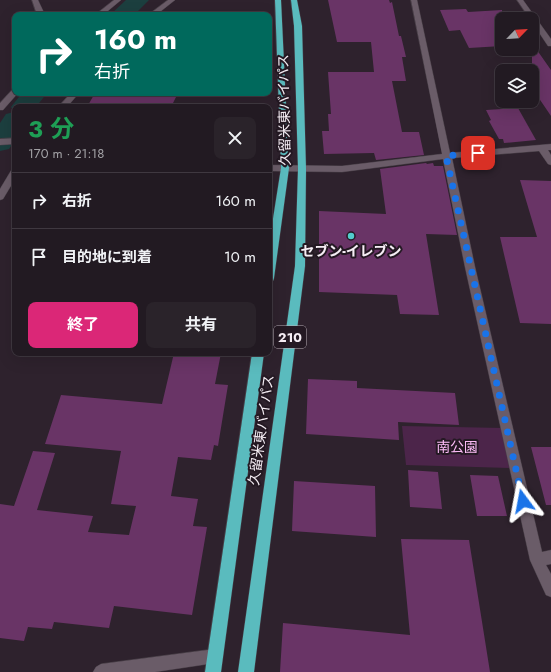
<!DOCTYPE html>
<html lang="ja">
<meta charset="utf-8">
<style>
:root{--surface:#221a22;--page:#2a232a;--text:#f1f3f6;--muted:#a2a1a5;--line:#3f3840;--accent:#db2777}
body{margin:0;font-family:Jost,"Noto Sans JP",sans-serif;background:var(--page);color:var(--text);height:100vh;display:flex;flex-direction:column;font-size:15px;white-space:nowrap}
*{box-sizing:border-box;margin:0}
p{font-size:13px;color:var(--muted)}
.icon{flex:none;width:22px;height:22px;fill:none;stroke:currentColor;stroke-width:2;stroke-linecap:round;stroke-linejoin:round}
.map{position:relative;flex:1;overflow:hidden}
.sheet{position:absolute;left:12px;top:104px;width:260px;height:252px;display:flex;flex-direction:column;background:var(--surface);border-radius:8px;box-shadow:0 4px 16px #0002,0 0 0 1px var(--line)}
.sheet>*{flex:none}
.hud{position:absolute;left:12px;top:12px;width:260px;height:84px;border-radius:8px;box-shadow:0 4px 16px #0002,0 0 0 1px var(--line);background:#00695c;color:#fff;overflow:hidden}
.needle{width:26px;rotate:65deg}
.tools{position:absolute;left:495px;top:12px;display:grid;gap:8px}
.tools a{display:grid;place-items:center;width:44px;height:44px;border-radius:8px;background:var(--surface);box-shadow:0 4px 16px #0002,0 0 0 1px var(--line);font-size:20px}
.pin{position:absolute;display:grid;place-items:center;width:34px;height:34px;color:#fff;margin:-17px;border-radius:8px;box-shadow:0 2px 6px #0006}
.me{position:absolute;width:44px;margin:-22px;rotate:347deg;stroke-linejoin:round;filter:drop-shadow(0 0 3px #0008)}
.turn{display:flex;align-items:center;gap:14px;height:84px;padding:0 16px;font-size:18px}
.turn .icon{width:52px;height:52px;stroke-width:2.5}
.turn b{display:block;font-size:28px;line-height:34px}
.round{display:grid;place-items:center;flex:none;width:42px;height:42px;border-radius:8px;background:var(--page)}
.overview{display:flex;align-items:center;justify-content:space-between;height:68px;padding:0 16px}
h1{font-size:24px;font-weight:700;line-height:30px;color:#1e9e55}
.button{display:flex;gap:8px;margin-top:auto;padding:8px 16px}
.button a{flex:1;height:46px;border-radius:8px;background:var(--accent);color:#fff;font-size:16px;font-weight:700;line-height:46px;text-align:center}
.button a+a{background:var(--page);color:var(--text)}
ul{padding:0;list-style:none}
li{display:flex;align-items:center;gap:12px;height:56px;padding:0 16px;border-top:1px solid var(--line)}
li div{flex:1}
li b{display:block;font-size:15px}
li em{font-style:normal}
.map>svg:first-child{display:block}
.green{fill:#4c254a}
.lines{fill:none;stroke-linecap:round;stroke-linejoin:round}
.stream{fill:#1c3f3f;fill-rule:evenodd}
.river{fill:#1c3f3f;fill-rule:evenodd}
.building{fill:#693466}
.minor-casing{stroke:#473e46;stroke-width:1}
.tertiary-casing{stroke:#473e46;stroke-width:1}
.trunk-casing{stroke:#473e46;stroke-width:1}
.minor{fill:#6a5c68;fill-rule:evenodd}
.tertiary{fill:#6a5c68;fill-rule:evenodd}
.trunk{fill:#5abbbe;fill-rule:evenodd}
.route{stroke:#1a73e8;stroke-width:7;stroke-dasharray:0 12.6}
.poi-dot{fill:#52cdcd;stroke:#241923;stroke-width:1.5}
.labels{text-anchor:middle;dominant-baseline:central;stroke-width:4;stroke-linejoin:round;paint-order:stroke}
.shield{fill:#241923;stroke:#b7aeb6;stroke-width:1}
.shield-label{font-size:13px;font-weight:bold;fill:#f6eef5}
.street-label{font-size:14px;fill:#f6eef5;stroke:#241923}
.poi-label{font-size:14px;font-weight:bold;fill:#f6eef5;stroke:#241923}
.park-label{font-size:14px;fill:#fbbbf6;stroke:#241923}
</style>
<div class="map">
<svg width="551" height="672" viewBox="0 0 551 672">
<rect width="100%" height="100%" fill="#2e222d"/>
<path class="green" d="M402 426 503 428 511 468 406 465Z"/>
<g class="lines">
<path class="stream" d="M0 136H4L6 137 4 138H0Z"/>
<path class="river" d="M126 0H149L134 15H110Z
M22 93H47L36 107H15V140L9 149 0 151V123L6 114 14 112 11 107Z"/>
</g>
<path class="building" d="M328 0H389L390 3 392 2 399 36H401L406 57H402L406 81H392L402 132H419L424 155 376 160 374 153 324 154 322 131H329L328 114H331L328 72H374L371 42H337Z
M466 9 468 12 502 10V46L469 48 460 30 449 31 440 10Z
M532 43 551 70V116L532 88Z
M95 93H178L171 107H87Z
M518 108 536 140 504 143 503 139H499L489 121 491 120 486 110Z
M426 163 427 164 433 163 434 166H443L457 235 426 234 439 315 400 314 397 295 319 292V211L386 214 380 169Z
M520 180 551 181V324L520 323 500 237H537Z
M174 353H221L215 384 228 385 218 446 214 445 211 460 178 457 171 496 198 499 193 526 207 527 192 615 114 606 109 628 54 622 52 629 28 627 24 641 0 638V504L14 506 33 451 55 453 37 510 93 516 88 532 129 535 136 506 111 504 121 451 45 444 61 395 162 404Z
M308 379 357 381V388L455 393 459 425 398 422 399 440 306 434Z
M531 447H551V505H546Z
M408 470 438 472 442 509 410 507Z
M470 475 498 476 507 516H477Z
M294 481 375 486 376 537 292 531Z
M401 539 469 540 490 672H280L283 623 410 635Z"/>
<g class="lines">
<defs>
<path id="minor" d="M32 0H38L45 15H37Z
M411 0H417L450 153 551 144V150H548L551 155V165L548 164 539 151 452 158 475 267 542 552 551 550V564L546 565 551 574V597L546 595 530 560 465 267 443 159 342 172 269 171V165L342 166 442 154Z
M517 0H523L551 39V46H548L532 22V19H530Z
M15 138V144L0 145V139Z"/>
<path id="tertiary" d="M114 0H121L103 15H95Z
M168 0H175L156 15H148Z
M12 90H15V93H18L3 110H0V103Z
M71 93H79L67 107H58Z
M15 168V179L3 199 0 200V189L12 169Z
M215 649 220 651 222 656 220 661 215 663 155 672H93L96 667 101 664Z"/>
<path id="trunk" d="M275 0H281L289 168 274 278 273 281 269 282V244L281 168Z
M291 0H297L302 26 306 169 305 266 254 672H238L295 266 298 169 294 26Z
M252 353H264L221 672H205Z"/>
</defs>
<use href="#minor" class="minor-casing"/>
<use href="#tertiary" class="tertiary-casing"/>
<use href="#trunk" class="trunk-casing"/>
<use href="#minor" class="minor"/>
<use href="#tertiary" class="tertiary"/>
<use href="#trunk" class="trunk"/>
</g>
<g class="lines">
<path class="route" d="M478 153 446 156 523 501"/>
</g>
<circle class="poi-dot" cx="351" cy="236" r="4"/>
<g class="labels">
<rect class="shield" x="274" y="326" width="32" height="22" rx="3"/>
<g class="shield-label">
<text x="290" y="337">210</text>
</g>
<g class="street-label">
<text transform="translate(284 110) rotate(-91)">久留米東バイパス</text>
<text transform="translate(261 430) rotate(-82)">久留米東バイパス</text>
</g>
<g class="poi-label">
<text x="351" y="251">セブン-イレブン</text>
</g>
<g class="park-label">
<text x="457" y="447">南公園</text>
</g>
</g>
</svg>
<div class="tools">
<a><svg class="needle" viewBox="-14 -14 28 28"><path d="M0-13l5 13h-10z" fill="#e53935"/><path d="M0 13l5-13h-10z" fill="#a2a1a5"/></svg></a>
<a><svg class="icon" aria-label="layers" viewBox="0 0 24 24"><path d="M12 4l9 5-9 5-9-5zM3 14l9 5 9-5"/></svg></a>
</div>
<div class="pin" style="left:478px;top:153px;background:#d93025"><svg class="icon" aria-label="arrive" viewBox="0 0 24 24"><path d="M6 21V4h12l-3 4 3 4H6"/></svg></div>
<svg class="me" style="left:523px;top:501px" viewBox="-20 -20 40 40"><path d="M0-17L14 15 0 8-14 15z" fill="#1a73e8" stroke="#fff" stroke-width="4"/></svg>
<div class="hud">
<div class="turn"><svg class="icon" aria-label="right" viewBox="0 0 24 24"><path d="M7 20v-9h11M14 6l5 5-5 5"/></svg><div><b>160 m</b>右折</div></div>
</div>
<section class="sheet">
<div class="overview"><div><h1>3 分</h1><p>170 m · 21:18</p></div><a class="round"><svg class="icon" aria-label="close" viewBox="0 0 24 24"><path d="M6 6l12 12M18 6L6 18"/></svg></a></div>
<ul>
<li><svg class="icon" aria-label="right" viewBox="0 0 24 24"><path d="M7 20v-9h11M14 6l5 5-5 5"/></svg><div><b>右折</b></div><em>160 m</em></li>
<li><svg class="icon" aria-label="arrive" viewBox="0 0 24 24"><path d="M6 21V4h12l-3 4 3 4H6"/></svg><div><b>目的地に到着</b></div><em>10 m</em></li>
</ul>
<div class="button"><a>終了</a><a>共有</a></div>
</section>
</div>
